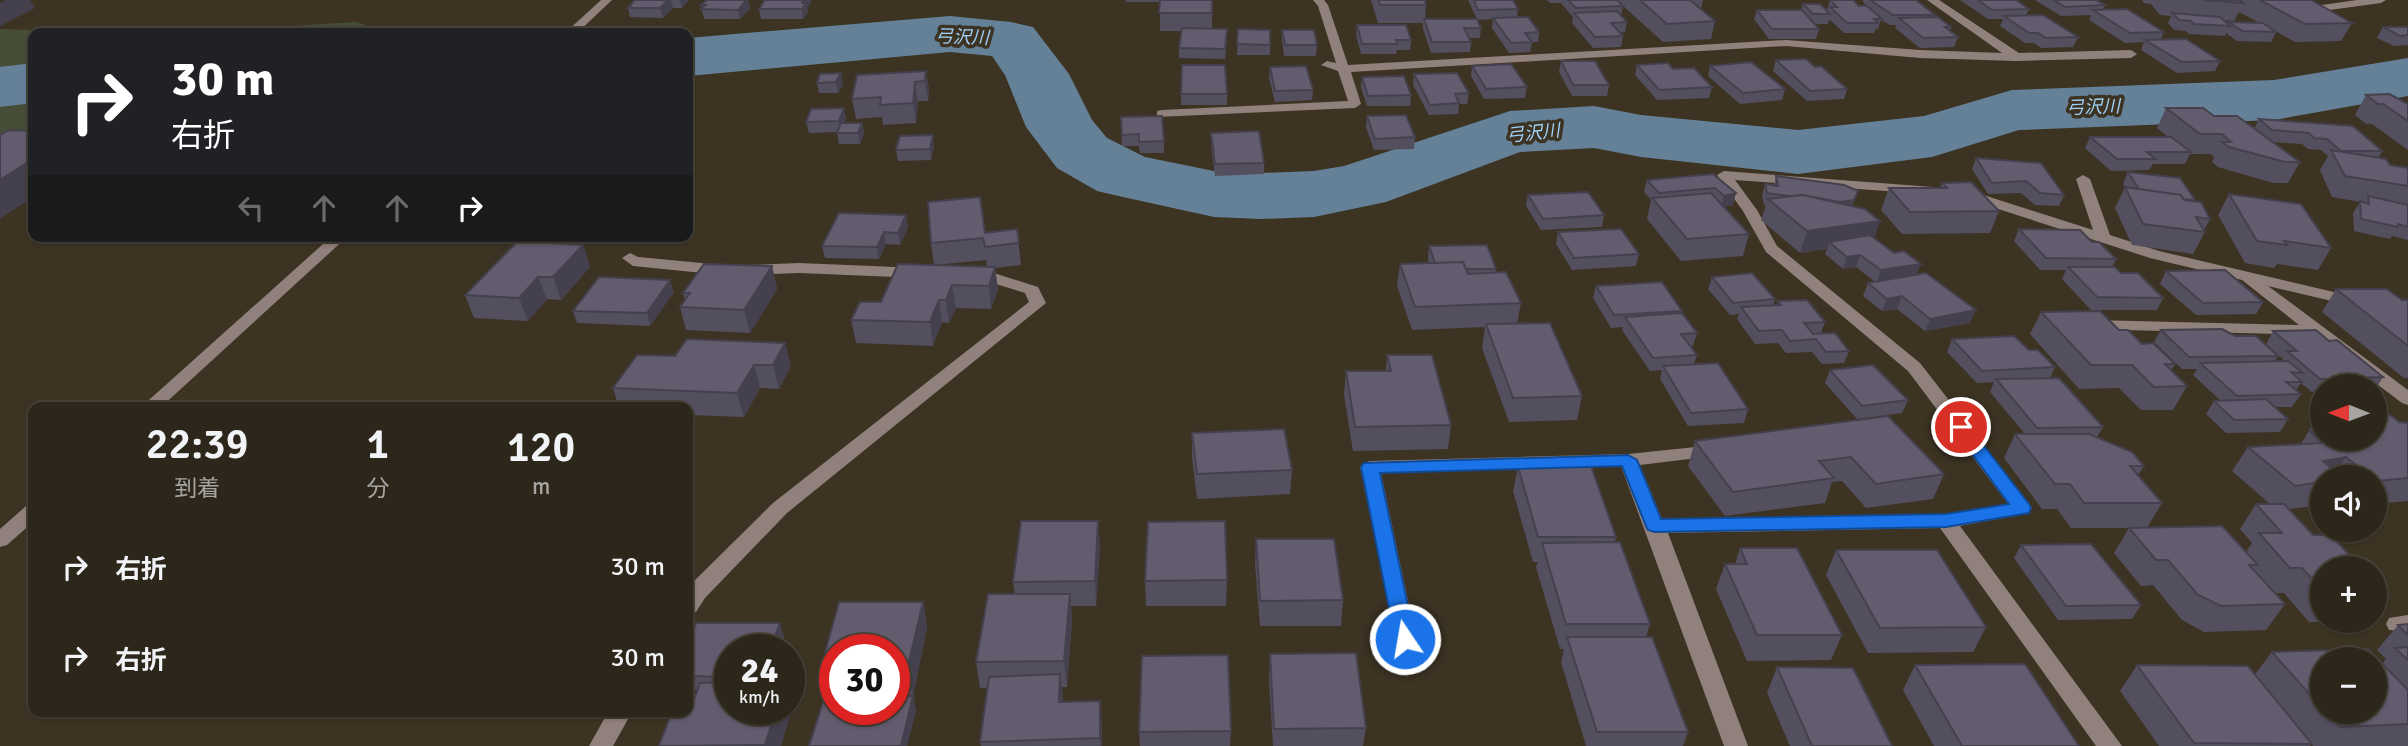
<!DOCTYPE html>
<html lang="ja">
<meta charset="utf-8">
<style>
:root{--surface:#2d261a;--page:#352e23;--text:#f1f3f6;--muted:#a7a5a2;--line:#484339}
body{margin:0;font-family:Signika,"Noto Sans JP",sans-serif;background:var(--page);color:var(--text);height:100vh;display:flex;flex-direction:column;font-size:26px;white-space:nowrap}
*{box-sizing:border-box;margin:0}
p{font-size:23px;color:var(--muted)}
.icon{flex:none;width:38px;height:38px;fill:none;stroke:currentColor;stroke-width:2;stroke-linecap:round;stroke-linejoin:round}
.map{position:relative;flex:1;overflow:hidden}
.drawer{position:absolute;left:28px;top:402px;width:665px;height:315px;display:flex;flex-direction:column;background:var(--surface);border-radius:14px;box-shadow:0 2px 5px #0004,0 0 0 2px var(--line)}
.drawer>*{flex:none}
.hud{position:absolute;left:28px;top:28px;width:665px;height:214px;border-radius:14px;box-shadow:0 2px 5px #0004,0 0 0 2px var(--line);background:#202124;color:#fff;overflow:hidden}
.needle{width:46px;rotate:271deg}
.controls{position:absolute;left:2310px;top:374px;display:grid;gap:14px}
.controls a{display:grid;place-items:center;width:77px;height:77px;border-radius:50%;background:var(--surface);box-shadow:0 2px 5px #0004,0 0 0 2px var(--line);font-size:35px}
.speed{position:absolute;left:714px;top:634px;display:flex;gap:14px;font-size:35px;font-weight:700;text-align:center}
.speed>*{display:grid;place-content:center;width:91px;height:91px;border-radius:50%;background:var(--surface);box-shadow:0 2px 5px #0004,0 0 0 2px var(--line);line-height:1}
.speed small{font-size:18px;font-weight:400}
.speed .limit{border:10px solid #d22;background:#fff;color:#111}
.pin{position:absolute;display:grid;place-items:center;width:60px;height:60px;color:#fff;margin:-30px;border:4px solid #fff;border-radius:50%;box-shadow:0 2px 7px #0007}
.me{position:absolute;width:77px;margin:-38px;rotate:348deg;stroke-linejoin:round;filter:drop-shadow(0 0 5px #0008)}
.turn{display:flex;align-items:center;gap:24px;height:147px;padding:0 28px;font-size:32px}
.turn .icon{width:91px;height:91px;stroke-width:2.5}
.turn b{display:block;font-size:49px;line-height:60px}
.lanes{display:flex;align-items:center;height:66px;padding:0 28px;background:#0003;justify-content:center;gap:35px;direction:ltr}
.lanes .off{opacity:.35}
.eta{display:flex;justify-content:space-evenly;align-items:center;height:119px;text-align:center}
.eta b{font-size:42px;font-weight:600;line-height:49px}
ul{padding:0;list-style:none}
li{display:flex;align-items:center;gap:21px;height:91px;padding:0 28px}
li div{flex:1}
li b{display:block;font-size:26px}
li em{font-style:normal}
.map>svg:first-child{display:block}
.green{fill:#464e37}
.lines{fill:none;stroke-linecap:round;stroke-linejoin:round}
.river{fill:#658198;fill-rule:evenodd}
.minor{fill:#91817c;fill-rule:evenodd}
.wall{fill:#544f5f;fill-rule:evenodd}
.shaded-wall{fill:#45404d}
.building{fill:#625c6e;stroke:#45404d;stroke-width:2}
.route{fill:#1a73e8;stroke:#114b97;stroke-width:2}
.labels{text-anchor:middle;dominant-baseline:central;stroke-width:7;stroke-linejoin:round;paint-order:stroke}
.far-water-label{font-size:18px;font-style:italic;fill:#9fd1f9;stroke:#3c3323}
</style>
<div class="map">
<svg width="2408" height="746" viewBox="0 0 2408 746">
<rect width="100%" height="100%" fill="#3c3323"/>
<path class="green" d="M356 22 389 33H185Z
M0 29 147 33H33V137L0 134Z"/>
<g class="lines">
<path class="river" d="M950 16 1011 22 1033 27 1069 74 1092 120 1107 138 1145 157 1214 171 1261 173 1314 171 1344 166 1510 111 1594 106 1641 115 1798 130 1924 116 2012 90 2274 80 2408 58V96L2274 120 2019 130 1932 157 1798 174 1641 157 1594 148 1520 152 1386 202 1314 217 1261 219 1214 217 1123 197 1097 191 1057 168 1026 127 1005 75 992 56 950 52 688 76V38Z
M33 63V103L0 107V67Z"/>
<path class="minor" d="M601 0H612L577 33H565Z
M1313 0H1324L1328 5 1348 65 1786 40 1920 50 2002 53 1927 0H1939L2019 53 2131 50 2137 54 2131 58 2016 61 1920 58 1786 46 1351 72 1361 104 1355 108 1157 117V111L1162 110 1348 101 1338 71 1321 65 1327 61 1336 63 1318 6Z
M2357 0H2386L2381 3 2322 11 2317 8 2322 5Z
M1724 171 1946 188V194L1941 195 1735 180 1757 210 1777 246 1920 363 2029 503 2032 508 2029 513 1960 526 2122 746H2096L1940 528 1668 533 1748 746H1724L1621 466 1381 473 1416 639 1413 645 1405 648 1397 645 1360 467 1363 463 1370 461 1628 454 1715 445 1722 447 1724 451 1722 455 1640 465 1662 519 1946 514 2008 504 1908 371 1766 252 1743 211 1717 175Z
M2083 175 2090 179 2110 235 2159 251 2359 298 2361 301 2353 306 2268 286 2408 390V405L2402 403 2312 335 2086 329 2084 325 2086 321 2092 320 2299 325 2242 280 2150 258 1964 198 1962 195 1964 192H1974L2093 230 2076 179Z
M332 236H348L160 408H140Z
M630 253 638 257 723 265 731 270 723 275 633 266 622 258Z
M799 263 919 268 927 273 919 278 799 273 751 275 743 270 751 265Z
M975 270 994 273 1038 287 1046 303 787 513 705 598 696 612 688 614 689 586 773 503 1029 302 1025 293 986 281 969 278 967 275 969 272Z
M33 504V522L7 545 0 547V529L26 506Z
M2408 615V631L2389 630 2386 624 2389 618Z
M608 712H632L613 746H589Z"/>
</g>
<path class="wall" d="M635 0H689L682 8H673L663 18 630 17 628 8Z
M707 0H748L750 8 740 19H704L701 5Z
M1126 0H1212V29L1227 39 1225 59 1179 58V48L1181 31H1160V2H1126Z
M1371 0H1425L1426 5 1425 19H1477L1468 0H1513L1518 9 1517 17 1539 32 1538 42H1532L1530 52 1509 53 1492 28 1493 19 1477 20 1481 28 1480 38H1469L1471 42 1470 52 1431 53 1423 29V23H1378Z
M1547 0H1703L1701 9 1715 21 1711 39 1663 42 1623 6 1621 16 1627 22 1625 32 1620 33 1623 36 1621 47 1593 48 1572 23 1573 17 1561 3H1550Z
M1830 0 1859 6H1867L1863 2V0H1916L1935 15 1934 17 1951 27 1950 31 1958 37 1954 47 1920 48 1895 28 1896 25H1890L1881 20 1878 29H1876L1874 33H1844L1829 19 1828 24H1815L1819 29 1816 39H1769L1754 19 1757 10H1801L1803 4 1827 10Z
M1960 0H2016L2029 9 2026 15 2078 37 2073 47 2041 48 2034 43H2025L2000 26 2003 19H1988Z
M2035 0H2096L2105 5 2103 10 2164 32 2160 40 2220 61 2215 71 2177 73 2141 50 2144 42 2125 43 2089 20 2091 15 2061 16Z
M2142 0H2311L2352 23 2341 41 2295 42 2275 31 2276 32 2271 42 2237 41 2226 33 2225 36 2189 34 2186 31 2174 30 2168 23 2171 16 2160 15 2151 4 2144 3ZM2239 12 2260 23 2229 22 2228 25 2224 20 2234 21Z
M811 2 807 8 808 12 803 19H761L759 9Z
M1357 25 1411 40 1410 50H1397L1396 54H1361L1356 35Z
M2383 27H2408V45L2394 46 2377 38Z
M1238 29 1270 30V55H1237Z
M1282 30 1317 45 1316 56H1284L1282 40Z
M1776 60 1815 67 1847 89 1844 99 1807 101 1773 71Z
M1561 61 1609 85 1607 96H1572L1559 72Z
M1182 65 1227 94V105H1181Z
M1637 65 1673 69 1712 87 1709 98 1657 100 1635 75Z
M1472 66 1527 87 1525 98 1484 99 1471 76Z
M1710 66 1785 89 1782 100 1740 104 1708 76Z
M1270 67 1313 90 1312 100 1275 102 1269 78Z
M926 71 929 90 928 101H918L916 123 883 125 882 117 856 119 852 99Z
M820 74 843 84 838 93H819L817 83Z
M1414 74 1469 93 1467 104H1459L1458 114 1429 115 1413 85Z
M1362 77 1411 95 1410 106H1367L1361 87Z
M2366 95 2408 104V150L2372 124H2366L2355 115Z
M844 108 846 119 844 123H862L864 134 860 144H839L837 132 809 133 806 122Z
M2166 108 2214 116 2254 129 2259 119 2382 151 2379 157 2390 165 2408 168V240L2392 236 2390 239 2354 231 2353 213 2360 202 2332 197 2320 170 2328 156 2321 150 2308 149 2302 144 2272 142 2300 162 2288 183H2273L2218 167 2212 162 2214 157 2211 154H2190L2185 164H2153L2149 170 2111 171 2085 148 2090 137H2168L2157 128Z
M1367 116 1415 137 1414 149 1374 150 1366 127Z
M1121 117 1164 141V153H1140L1139 146H1122Z
M1211 133 1264 163V174L1215 176 1211 144Z
M934 146 931 160 898 161 896 150Z
M1976 158 2064 195 2059 206 2035 205 2021 193 1988 194 1972 169Z
M2128 172 2195 200V201L2210 219 2204 230 2205 232 2193 254 2132 245 2115 208 2125 187 2123 184Z
M1713 174 1733 205 1724 207 1749 234 1743 256 1681 261 1647 219 1651 200 1644 192 1647 180Z
M1776 176 1858 191 1852 206 1874 238 1970 323 1925 331 1897 309 1882 311 1863 296 1868 283 1875 282 1856 267 1843 269 1825 254 1827 249 1800 253 1761 220 1766 205H1764L1762 196 1765 184 1774 185Z
M1942 183 1999 211 1990 233 1902 234 1881 210 1889 188H1940Z
M2229 194 2331 248 2318 270 2277 264 2274 268 2245 263 2218 215Z
M1528 195 1604 215 1602 227 1541 230 1526 206Z
M906 215 908 227 900 245 886 244 879 259 825 258 822 246Z
M1017 229 1021 265 995 268 998 290 991 309 956 308 949 323 942 322 933 346 856 343 851 320 881 302 934 265 931 243 985 233ZM986 260 987 267 935 265Z
M2019 229 2092 242 2116 259 2112 267 2163 298 2157 310H2091L2062 279 2066 270H2040L2014 241Z
M1558 232 1639 254 1636 266 1572 270 1556 244Z
M583 245 590 267 561 300 547 299 528 321 474 318 465 295Z
M1429 246 1496 269V272L1521 303 1517 324 1582 396 1577 420 1509 422 1482 348 1485 327 1412 330 1397 286 1400 264 1429 263 1428 258Z
M772 266 777 289 750 333 686 330 680 307 685 300 683 293Z
M2166 271 2263 302 2256 314 2196 315 2160 284Z
M1712 277 1775 299 1773 306H1777L1778 301 1825 322 1821 333 1849 351 1844 363 1822 364 1812 352 1786 353 1778 343 1755 344 1737 319 1739 314 1730 315 1708 289Z
M1596 286 1682 311 1681 313 1697 333 1693 346H1690L1697 355 1694 364 1748 409 1744 423 1688 426 1660 379 1662 370 1650 371 1622 330 1623 327 1611 328 1593 298Z
M2336 289 2402 300H2408V378H2404L2322 312Z
M674 292 650 326 577 323 573 311Z
M2041 312 2119 330 2175 364 2171 371 2187 386 2173 410H2141L2119 388 2079 389 2030 334Z
M2161 330 2235 336 2278 356 2275 361H2282L2283 359 2266 344 2273 331 2329 341 2383 377 2375 390V387H2322V391L2312 392 2301 383 2296 390 2301 394 2292 407H2275L2288 419 2280 432 2226 433 2206 414 2214 401H2221L2193 375 2197 369H2182L2154 342Z
M1952 339 2029 350 2055 367 2050 378 2103 427 2097 437 2144 466 2138 475 2162 503 2147 528H2071L2057 509H2042L2004 458 2015 434H2025L1990 392 1994 382 1977 383 1947 352Z
M785 343 791 366 779 389 760 388 744 417 688 415V408H619L613 388 675 356Z
M1387 355 1451 425 1448 449 1353 451 1344 395 1346 371H1386Z
M1830 370 1908 400 1902 413 1857 419 1825 383Z
M2322 399V439L2399 422 2408 423V501L2375 504V478H2322V505L2289 509 2322 569V621H2370L2369 622H2309L2284 593H2274L2285 604 2266 630 2204 632 2182 620 2153 585 2141 586 2114 553 2129 528 2246 552 2252 543 2240 529 2256 504H2270L2232 471 2248 447 2301 444 2313 424 2309 420Z
M1888 416 1944 474 1933 499 1866 508 1842 481 1832 482 1825 503 1725 516 1688 466 1695 441Z
M1192 433 1292 470 1290 494 1197 499 1192 457Z
M1518 467 1616 537 1615 542 1650 624 1646 637 1688 732 1683 746H1586L1561 662 1564 649H1560L1536 567 1538 562H1533L1513 491Z
M1256 539 1343 600 1341 626H1260L1255 564Z
M2021 545 2141 605 2132 619 2058 620 2014 558Z
M1100 546 1096 606H1071L1072 619 1067 687H1062L1063 702 1102 726V746H981L980 742 987 688H980L976 662 1015 594 1013 582Z
M1740 548 1842 635 1831 660 1747 661 1716 589 1725 564H1735Z
M1836 550 1986 627 1973 652 1868 653 1826 575Z
M1227 580 1226 606H1146L1145 581Z
M2375 582 2389 597 2375 615Z
M839 602H923L927 627 913 696H894V649H835V709H894V696H913L916 710 907 746H809L825 696H827L820 671Z
M2408 624V746H2313L2311 744 2310 746H2159L2120 691 2137 665 2255 674 2272 652 2382 664 2386 659 2377 650 2398 625ZM2322 660 2375 712H2322Z
M784 637 730 649V709L792 708 781 746H659L688 715 697 690H688V644Z
M1270 654 1366 728 1363 746H1273L1269 679Z
M1915 665 2079 746H1934L1903 690Z
M1777 667 1892 746H1790L1767 693Z
M1231 731 1230 746H1140L1139 732Z"/>
<path class="shaded-wall" d="M6 0H30L35 8 0 26V3Z
M668 0H671L673 8 663 18 660 8Z
M680 0H689L682 8Z
M742 0H748L750 8 740 19 738 10Z
M803 0H811V2L807 8 808 12 803 19 802 9V3Z
M926 71 929 90 928 101 925 81Z
M841 73 843 84 838 93 836 82Z
M915 82 918 101 916 123 913 103Z
M844 108 846 119 841 132 839 121Z
M862 123 864 134 860 144 858 133Z
M933 135 934 146 931 160 930 149Z
M33 159V197L0 219V180Z
M1736 193 1733 205 1721 208 1724 196Z
M1854 200 1850 212 1840 202Z
M906 215 908 227 900 245 898 233Z
M1880 221 1873 243 1829 242 1827 249 1800 253 1807 231Z
M884 232 886 244 879 259 877 247Z
M583 245 590 267 561 300 553 277Z
M1860 255 1856 267 1843 269 1847 257Z
M1921 264 1916 276 1876 283 1881 270Z
M772 266 777 289 750 333 744 310Z
M995 267 998 290 991 309 989 286Z
M538 277 547 299 528 321 519 298Z
M670 280 674 292 650 326 647 313Z
M952 285 956 308 949 323 946 300Z
M1902 296 1897 309 1882 311 1887 299Z
M939 300 942 322 933 346 930 322Z
M1976 310 1970 323 1925 331 1930 319Z
M785 343 791 366 779 389 773 365Z
M754 365 760 388 744 417 737 393Z
M2346 457 2331 478 2323 461Z
M1098 521 1100 546 1096 606 1095 581Z
M1070 594 1072 619 1067 687 1064 661Z
M923 602 927 627 913 696 907 670Z
M780 623 784 637 780 649H770Z
M1060 674 1063 699 1062 727 1059 702Z
M913 696 916 710 907 746H901Z
M789 698 792 708 781 746H765L776 709H789Z
M1100 701 1102 726V746H1100Z"/>
<path class="building" d="M635 0H668L660 8H628Z
M707 0H746L738 10 701 9 706 5H701Z
M765 0H803L802 3H806L802 9H759Z
M1160 0H1212V13H1159Z
M1378 0H1425L1426 5H1380Z
M1474 0H1513L1518 9 1478 10Z
M1568 0H1617L1623 6 1576 8Z
M1640 0H1690L1715 21 1667 24Z
M1830 0H1853L1859 6H1867L1882 19H1874L1878 23H1847L1830 7H1837Z
M1870 0H1916L1935 15H1893Z
M1978 0H2016L2029 9 1992 10Z
M2054 0H2096L2105 5 2065 7Z
M2204 0H2240L2243 3Z
M2260 0H2311L2352 23 2305 24Z
M1803 4H1820L1830 14H1813Z
M2127 9 2164 32 2130 33 2093 10Z
M1757 10H1802L1819 29H1772Z
M1617 11 1627 22 1611 23 1623 36 1595 37 1574 13Z
M2172 13 2220 17 2230 26 2194 24 2191 21 2179 20Z
M2043 15 2078 37 2046 38 2038 33H2029L2004 16Z
M1528 17 1539 32 1525 33 1532 42 1511 43 1493 18Z
M1938 17 1951 27H1945L1958 37 1923 38 1899 18Z
M1424 19H1477L1481 28H1464L1471 42H1432Z
M2229 22 2263 23 2276 32 2242 31Z
M1357 25H1406L1411 40H1396L1397 44H1362Z
M2383 27H2408V35L2400 36Z
M1182 28 1227 29 1225 49 1179 48Z
M1238 29 1270 30V45L1237 44Z
M1282 30H1314L1317 45H1285Z
M2186 39 2220 61 2182 62 2145 40Z
M1806 59 1815 67 1821 66 1847 89 1810 91 1776 60Z
M1561 61H1595L1609 85H1573Z
M1751 62 1785 89 1743 93 1710 66Z
M1668 63 1673 69 1694 68 1712 87 1659 90 1637 65Z
M1511 64 1527 87 1486 89 1472 66Z
M1182 65H1225L1227 94H1181Z
M1306 66 1313 90 1275 91 1270 67Z
M926 71 925 81 915 82 913 103 880 105 881 97 852 99 857 75Z
M841 73 836 82 817 83 820 74Z
M1457 73 1469 93 1455 94 1459 103 1430 105 1414 74Z
M1404 76 1411 95 1368 96 1362 77Z
M2389 94 2408 104V121L2383 104H2378L2366 95Z
M844 108 839 121 806 122 811 109Z
M2166 108H2203L2214 116H2237L2300 162H2285L2229 147 2222 142H2231L2222 134H2200Z
M1406 115 1415 137 1375 139 1367 116Z
M1162 116 1164 141 1139 142V134L1122 135 1121 117Z
M2259 119 2353 126 2382 151H2341L2327 139 2314 138 2309 133 2272 130Z
M841 123H862L858 133H837Z
M9 130 33 131V159L0 180V135Z
M1259 131 1264 163 1215 164 1211 133Z
M933 135 930 149 896 150 900 136Z
M2090 137H2171L2191 152H2147L2155 159H2117Z
M2331 150 2386 159 2390 165 2408 168V186L2345 176Z
M1976 158 2041 163 2064 195 2040 193 2026 181 1992 183Z
M2128 172 2180 178 2195 200 2183 199 2181 195 2139 189Z
M1713 174 1736 193 1724 196 1715 188 1659 193 1647 180Z
M1776 176 1844 185 1858 191 1854 200 1840 202 1803 195 1790 196 1767 193 1765 184 1778 186Z
M1971 182 1999 211 1910 212 1889 188H1947L1942 183Z
M2125 187 2181 195 2184 200 2201 202 2210 219 2196 217 2205 232 2143 224Z
M1588 192 1604 215 1543 219 1528 195Z
M1711 193 1749 234 1687 239 1652 198Z
M2229 194 2301 204 2331 248 2284 241 2287 245 2257 241Z
M1803 195 1865 209 1880 221 1807 231 1768 199Z
M2368 196 2408 205V227L2398 224V227L2361 219 2360 201 2369 204Z
M980 197 985 233 1017 229 1019 243 985 247 983 238 931 243 928 202Z
M839 213 906 215 898 233 884 232 877 247 822 246Z
M1621 229 1639 254 1574 258 1558 232Z
M2019 229 2080 230 2092 242H2099L2116 259 2046 258Z
M1870 235 1894 253 1904 251 1921 264 1881 270 1860 255 1847 257 1829 242Z
M518 241 583 245 553 277H538L519 298 465 295Z
M1487 245 1496 269H1466L1463 262 1435 263 1429 246Z
M1463 262 1468 274 1506 272 1521 303 1415 307 1400 264Z
M704 264 772 266 744 310 680 307 690 293H683Z
M898 264 995 267 989 286 952 285 946 300H939L930 322 851 320 860 302H881Z
M2068 267H2115L2121 273H2138L2163 298 2097 297Z
M2225 270 2263 302 2203 303 2166 271Z
M1752 273 1775 299 1733 303 1712 277Z
M1926 273 1976 310 1930 319 1902 296 1887 299 1868 283Z
M599 277 670 280 647 313 573 311Z
M1662 282 1682 311 1614 315 1596 286Z
M2336 289H2387L2402 300H2408V346Z
M1807 300 1825 322 1804 323 1813 334 1835 333 1849 351 1826 352 1816 339 1790 341 1782 330 1759 331 1741 307 1781 305 1778 301Z
M2100 311 2119 330H2128L2142 344 2153 343 2175 364H2165L2187 386 2154 387 2132 365H2091L2041 312Z
M1682 313 1697 333 1681 334 1697 355 1653 358 1625 317Z
M1550 323 1582 396 1513 398 1486 324Z
M2222 329 2235 336H2256L2278 356 2189 357 2161 330Z
M2316 330 2329 341 2337 340 2383 377 2320 379 2287 351H2297L2273 331Z
M2014 336 2029 350H2038L2055 367 1982 371 1952 339Z
M687 339 785 343 773 365H754L737 393 613 388 637 355 675 356Z
M1387 355H1432L1451 425 1355 427 1346 371H1391Z
M2288 361 2303 373 2291 372 2302 382H2286L2301 394 2237 396 2200 363Z
M1718 363 1748 409 1691 413 1663 366Z
M1873 365 1908 400 1862 406 1830 370Z
M2059 378 2103 427 2037 428 1996 379Z
M2266 399 2288 419 2234 420 2214 401Z
M2375 403 2376 404 2399 422 2408 423V478L2377 481 2375 479V478H2373L2346 457 2323 461 2343 478H2322V482L2295 486 2248 447 2323 443 2310 431H2322V439H2375Z
M1888 416 1944 474 1876 484 1851 457 1819 461 1834 478 1733 492 1695 441Z
M1284 429 1292 470 1197 474 1192 433Z
M2015 434H2089L2132 452 2144 466H2130L2162 503H2084L2070 484H2055Z
M1591 466 1616 537H1538L1518 467Z
M2256 504H2284L2313 535H2331L2362 569H2322V590L2302 568H2290L2259 533H2282Z
M1021 521H1098L1095 581 1013 582Z
M1225 521 1227 580 1145 581 1148 522Z
M2222 526 2258 565H2249L2285 604 2221 606 2198 595 2168 560H2156L2129 528Z
M1256 539H1334L1343 600 1260 601Z
M1620 542 1650 624H1566L1542 543Z
M2091 544 2141 605 2066 606 2021 545Z
M1740 548H1797L1842 635H1757L1725 564H1747Z
M1836 550H1937L1986 627 1880 628Z
M2375 582 2389 597H2375Z
M988 594H1070L1064 661 976 662Z
M839 602H923L907 670H894V649H835V671H820Z
M696 623H780L770 649H730V677L688 676V644Z
M2408 624V635L2398 625Z
M1567 637H1652L1688 732H1597Z
M2408 647V660L2395 648Z
M2368 649 2408 690V724L2340 727 2326 712H2375V660H2322V708L2272 652Z
M1356 653 1366 728 1274 729 1270 654Z
M1228 655 1231 731 1139 732 1142 656Z
M2025 664 2079 746H1962L1915 665Z
M2137 665 2248 666 2312 744 2194 743Z
M1777 667 1853 668 1892 746H1812Z
M1060 674 1059 702 1100 701V738L980 742 989 677Z
M730 682V709H776L765 745 659 746 671 714 688 715 700 683Z
M825 696H835V709H894V696H913L901 746H809Z"/>
<path class="route" d="M1961 422 1967 424 2029 504 2031 508 2029 513 1946 527 1655 532 1648 530 1646 526 1622 466 1380 473 1415 639 1412 645 1405 647 1398 645 1395 639 1361 467 1364 463 1628 455 1637 460 1661 519 1946 514 2009 504 1952 427Z"/>
<g class="labels">
<g class="far-water-label">
<text transform="translate(962 37) rotate(2)">弓沢川</text>
<text transform="translate(2093 107) rotate(-2)">弓沢川</text>
<text transform="translate(1533 133) rotate(-6)">弓沢川</text>
</g>
</g>
</svg>
<div class="controls">
<a><svg class="needle" viewBox="-14 -14 28 28"><path d="M0-13l5 13h-10z" fill="#e53935"/><path d="M0 13l5-13h-10z" fill="#a7a5a2"/></svg></a>
<a><svg class="icon" aria-label="sound" viewBox="0 0 24 24"><path d="M4 9h4l5-4v14l-5-4H4zM17 9q2 3 0 6"/></svg></a>
<a>+</a>
<a>−</a>
</div>
<div class="speed"><div>24<small>km/h</small></div><div class="limit">30</div></div>
<div class="pin" style="left:1961px;top:427px;background:#d93025"><svg class="icon" aria-label="arrive" viewBox="0 0 24 24"><path d="M6 21V4h12l-3 4 3 4H6"/></svg></div>
<svg class="me" style="left:1405px;top:639px" viewBox="-20 -20 40 40"><circle r="17" fill="#1a73e8" stroke="#fff" stroke-width="3"/><path d="M0-11L8 9 0 5-8 9z" fill="#fff"/></svg>
<div class="hud">
<div class="turn"><svg class="icon" aria-label="right" viewBox="0 0 24 24"><path d="M7 20v-9h11M14 6l5 5-5 5"/></svg><div><b>30 m</b>右折</div></div>
<div class="lanes"><svg class="icon off" aria-label="left" viewBox="0 0 24 24"><path d="M17 20v-9H6M10 6l-5 5 5 5"/></svg><svg class="icon off" aria-label="ahead" viewBox="0 0 24 24"><path d="M12 20V5M6 11l6-6 6 6"/></svg><svg class="icon off" aria-label="ahead" viewBox="0 0 24 24"><path d="M12 20V5M6 11l6-6 6 6"/></svg><svg class="icon" aria-label="right" viewBox="0 0 24 24"><path d="M7 20v-9h11M14 6l5 5-5 5"/></svg></div>
</div>
<section class="drawer">
<div class="eta">
<div><b>22:39</b><p>到着</p></div>
<div><b>1</b><p>分</p></div>
<div><b>120</b><p>m</p></div>
</div>
<ul>
<li><svg class="icon" aria-label="right" viewBox="0 0 24 24"><path d="M7 20v-9h11M14 6l5 5-5 5"/></svg><div><b>右折</b></div><em>30 m</em></li>
<li><svg class="icon" aria-label="right" viewBox="0 0 24 24"><path d="M7 20v-9h11M14 6l5 5-5 5"/></svg><div><b>右折</b></div><em>30 m</em></li>
</ul>
</section>
</div>
